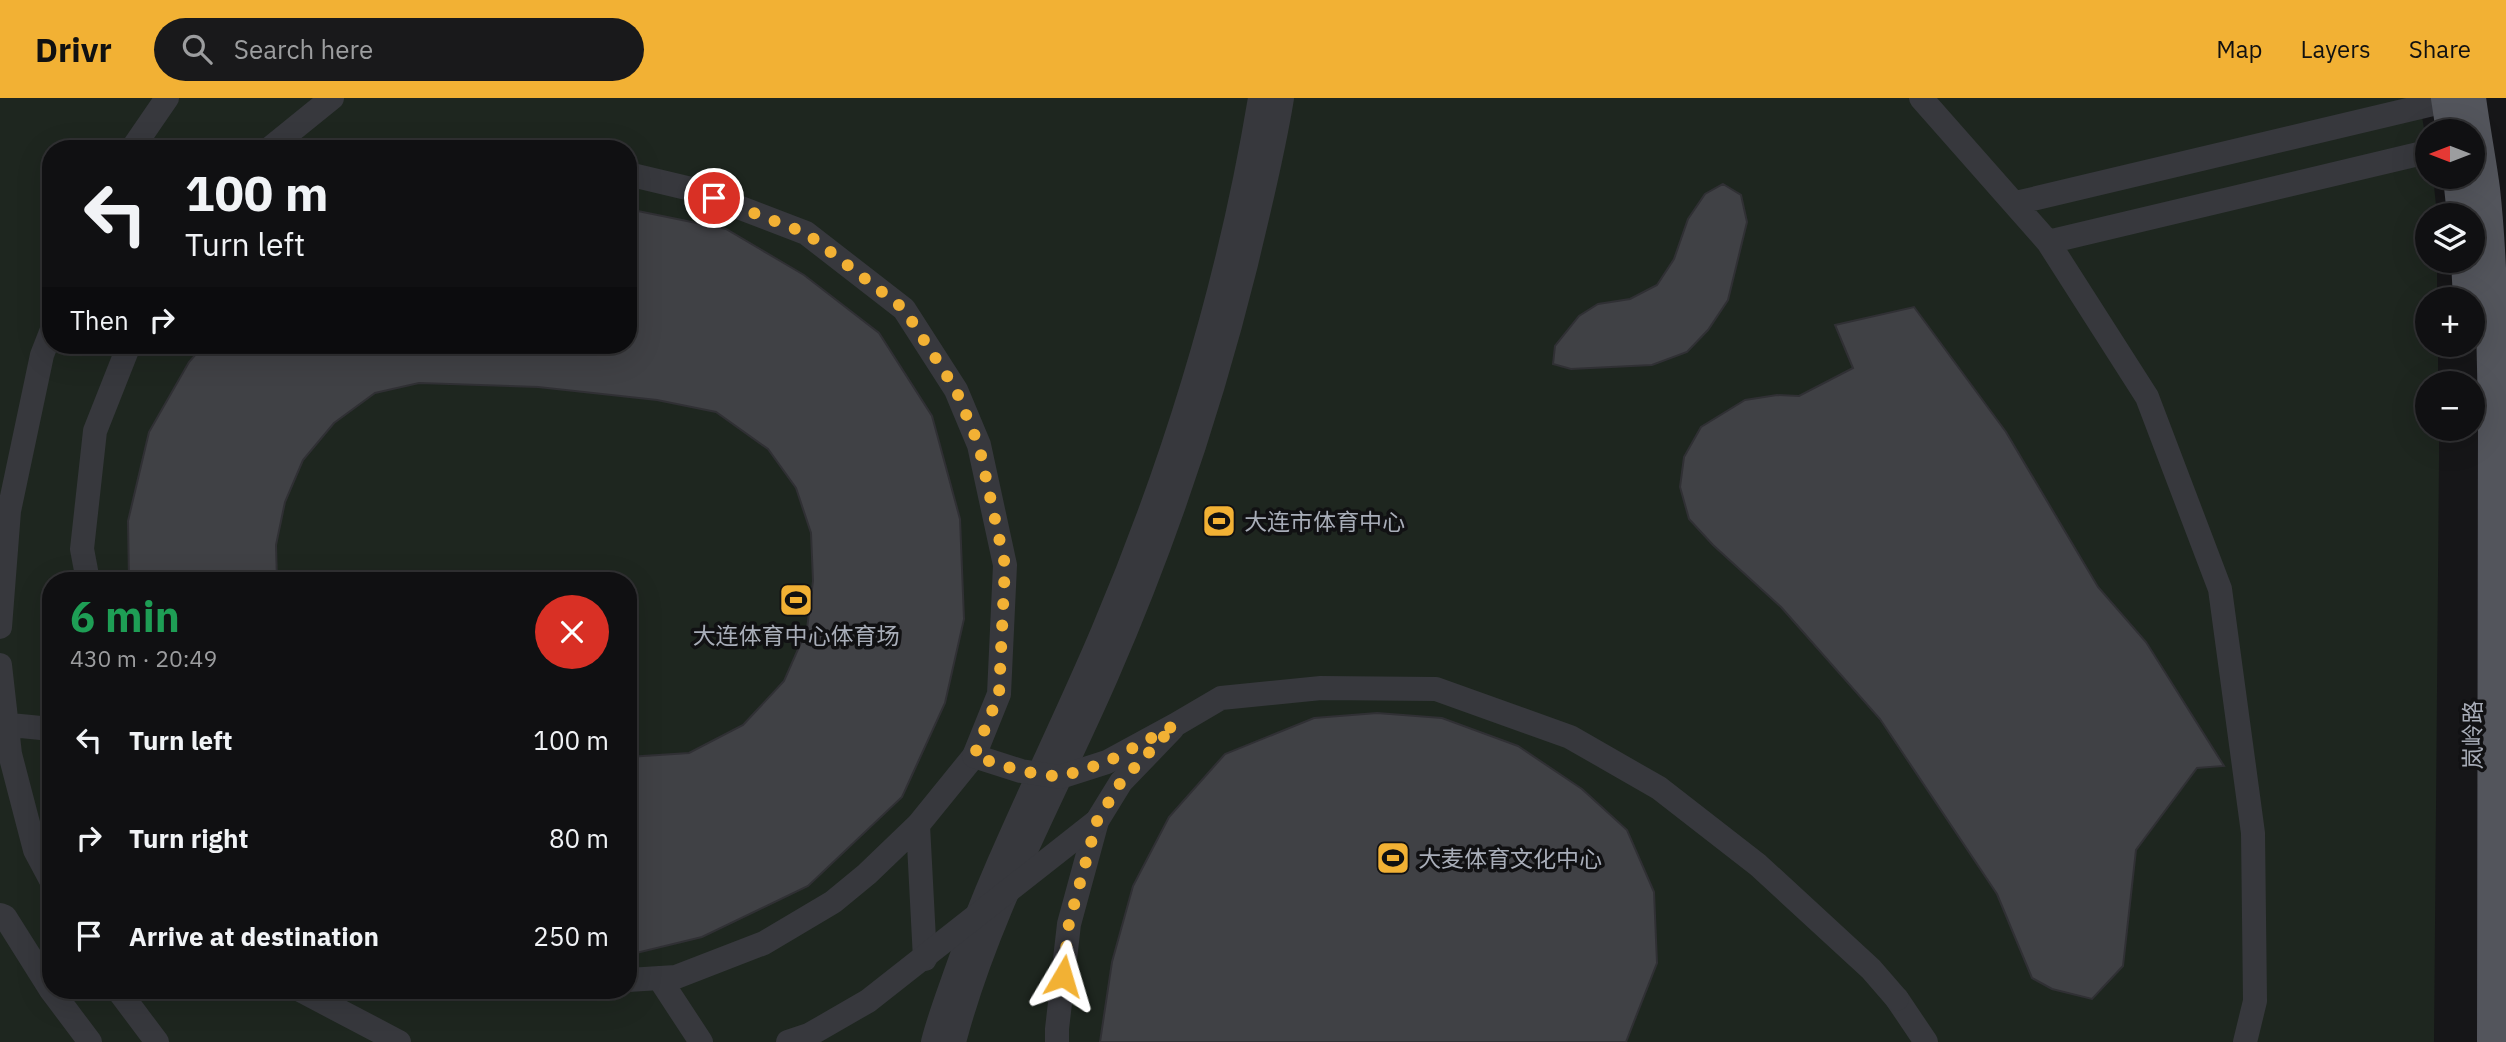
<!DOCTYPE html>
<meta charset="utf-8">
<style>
:root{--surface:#101012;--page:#19191b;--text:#f1f3f6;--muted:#9c9d9f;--line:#303032;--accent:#f2b134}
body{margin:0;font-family:"IBM Plex Sans","Noto Sans SC",sans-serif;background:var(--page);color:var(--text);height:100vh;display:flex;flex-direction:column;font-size:26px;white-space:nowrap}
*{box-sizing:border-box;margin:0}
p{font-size:23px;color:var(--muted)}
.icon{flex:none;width:38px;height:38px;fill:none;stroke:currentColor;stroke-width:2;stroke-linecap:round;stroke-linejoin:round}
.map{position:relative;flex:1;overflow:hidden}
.panel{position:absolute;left:42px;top:474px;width:595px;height:427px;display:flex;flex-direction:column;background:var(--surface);border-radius:28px;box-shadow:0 7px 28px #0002,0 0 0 2px var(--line)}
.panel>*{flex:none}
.top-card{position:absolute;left:42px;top:42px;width:595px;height:214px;border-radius:28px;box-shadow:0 7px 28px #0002,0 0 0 2px var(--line);background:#101012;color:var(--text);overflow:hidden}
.needle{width:46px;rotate:270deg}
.fabs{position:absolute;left:2415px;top:21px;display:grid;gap:14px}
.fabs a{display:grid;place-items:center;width:70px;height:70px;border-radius:50%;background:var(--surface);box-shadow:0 7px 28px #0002,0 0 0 2px var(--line);font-size:35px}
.pin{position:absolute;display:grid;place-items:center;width:60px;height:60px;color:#fff;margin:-30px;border:4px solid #fff;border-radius:50%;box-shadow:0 2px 7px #0007}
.me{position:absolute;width:77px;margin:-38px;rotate:7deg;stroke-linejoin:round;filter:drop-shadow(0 0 5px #0008)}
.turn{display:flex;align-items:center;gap:24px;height:147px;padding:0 28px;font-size:32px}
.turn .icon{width:91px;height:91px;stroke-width:2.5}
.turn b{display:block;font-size:49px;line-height:60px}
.then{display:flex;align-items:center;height:66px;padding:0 28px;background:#0003;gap:14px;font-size:26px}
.round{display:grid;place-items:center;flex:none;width:74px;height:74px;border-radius:37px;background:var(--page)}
.headline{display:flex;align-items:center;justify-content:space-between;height:119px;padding:0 28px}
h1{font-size:42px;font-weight:800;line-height:52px;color:#1e9e55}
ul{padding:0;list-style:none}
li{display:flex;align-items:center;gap:21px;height:98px;padding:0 28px}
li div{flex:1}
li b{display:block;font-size:26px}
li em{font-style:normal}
header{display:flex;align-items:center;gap:42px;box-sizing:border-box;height:98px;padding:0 35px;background:var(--accent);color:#111}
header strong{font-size:33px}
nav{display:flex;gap:38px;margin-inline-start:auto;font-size:24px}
.search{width:490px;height:63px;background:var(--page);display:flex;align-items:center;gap:18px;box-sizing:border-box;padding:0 24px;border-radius:38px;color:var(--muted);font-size:26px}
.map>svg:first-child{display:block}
.green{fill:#1e261f;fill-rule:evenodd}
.building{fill:#404145;stroke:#303034;stroke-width:2}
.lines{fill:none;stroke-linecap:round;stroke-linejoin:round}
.minor{stroke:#37383d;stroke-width:24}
.major{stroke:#53555c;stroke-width:32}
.minor-bridge{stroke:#37383d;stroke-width:24}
.route{stroke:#f2b134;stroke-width:12;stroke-dasharray:0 21.6}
.labels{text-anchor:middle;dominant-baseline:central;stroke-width:7;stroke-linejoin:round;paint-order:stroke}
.poi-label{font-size:23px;fill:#a8adb8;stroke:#111113;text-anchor:start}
.street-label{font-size:23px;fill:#a8adb8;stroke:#111113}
</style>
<header>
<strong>Drivr</strong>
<div class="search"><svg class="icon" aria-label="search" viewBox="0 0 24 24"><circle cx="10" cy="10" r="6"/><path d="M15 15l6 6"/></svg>Search here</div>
<nav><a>Map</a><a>Layers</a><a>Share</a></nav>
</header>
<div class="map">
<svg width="2506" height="944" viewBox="0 0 2506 944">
<rect width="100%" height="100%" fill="#161618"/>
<path class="green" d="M0 0H2419L2427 49V79H2433L2437 117H2427V163H2437V201H2427V247H2438V285H2427V331H2439V362L2434 944H0ZM51 51H628V247H51ZM51 483H628V892H51Z"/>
<path class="building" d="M1723 86 1741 97 1747 124 1728 202 1708 232 1687 254 1652 267 1571 271 1553 266 1555 248 1579 218 1598 206 1630 201 1657 187 1674 161 1688 121 1705 96Z
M628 111 726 131 804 177 879 235 932 318 960 421 964 521 945 605 902 699 808 788 702 839 628 857V659L689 655 743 627 784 583 807 531 813 483 811 435 796 390 768 351 716 314 657 302 538 289 419 285 375 295 334 325 303 362 285 404 276 447 277 483H129L128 423 149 334 189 264 204 247H628Z
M1914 209 2006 334 2098 489 2146 544 2224 668 2197 670 2136 752 2123 868 2092 901 2052 891 2032 880 1997 796 1880 621 1781 509 1713 447 1689 421 1680 389 1684 359 1701 329 1745 302 1777 297 1799 298 1853 270 1835 227Z
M1377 615 1442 620 1518 648 1582 691 1627 732 1654 794 1657 865 1626 944H1100L1112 864 1133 788 1169 719 1225 656 1314 620Z"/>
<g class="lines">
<path class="minor" d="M1921 0 2048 144 2147 299 2220 491 2253 735 2255 903 2245 944
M132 51 167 0
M269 51 332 0
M628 76 691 91 806 135 904 211 956 292 979 347 1005 467 999 596 974 658 918 727 867 776 833 804 764 845 676 879 628 882
M2016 105 2458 0
M2048 144 2427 54
M88 483 82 451 95 333 129 247
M0 529 9 413 42 257 51 234
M0 567 10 656 35 752 51 782
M0 626 51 631
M918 727 925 861
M0 817 5 819 51 892
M659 880 701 944
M51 892 90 944
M118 892 157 944
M300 892 399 944
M1897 901 1926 944
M933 944C939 920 948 897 956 874 997 756 1055 647 1103 533 1175 363 1230 182 1260 0
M954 944C988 815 1054 699 1107 577 1165 444 1211 307 1246 166 1259 111 1273 56 1282 0
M1057 944V931L1069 826 1097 723 1121 684 1172 631"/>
<path class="major" d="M2447 0 2452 33
M2470 0C2474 30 2480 61 2484 91 2492 164 2492 238 2494 312L2493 944
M2459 79 2463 117
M2467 163 2469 201"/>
<path class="minor-bridge" d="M974 658 1021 673 1060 679 1107 664 1175 627 1221 600 1321 590 1436 591 1570 639 1659 690 1758 767 1871 871 1897 901
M788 944 809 937 868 903 1097 723"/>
</g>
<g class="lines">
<path class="route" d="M714 100 806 135 904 211 956 292 979 348 1005 467 999 596 974 658 1020 673 1060 679 1107 664 1175 627 1121 684 1097 723 1069 825 1063 878"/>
</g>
<defs>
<symbol id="stadium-square" viewBox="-11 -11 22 22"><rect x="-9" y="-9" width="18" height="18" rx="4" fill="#f2b134" stroke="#111113"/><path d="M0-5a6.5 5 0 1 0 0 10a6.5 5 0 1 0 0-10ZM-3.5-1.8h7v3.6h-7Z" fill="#111"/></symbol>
</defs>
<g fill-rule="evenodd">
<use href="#stadium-square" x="1200" y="404" width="38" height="38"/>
<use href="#stadium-square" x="777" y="483" width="38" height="38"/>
<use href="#stadium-square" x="1374" y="741" width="38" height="38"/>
</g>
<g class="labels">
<g class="poi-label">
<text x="1244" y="423">大连市体育中心</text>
<text x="796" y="537" text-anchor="middle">大连体育中心体育场</text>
<text x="1418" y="760">大麦体育文化中心</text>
</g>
<g class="street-label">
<text transform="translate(2472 637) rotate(-90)">岚岭路</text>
</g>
</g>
</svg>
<div class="fabs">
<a><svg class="needle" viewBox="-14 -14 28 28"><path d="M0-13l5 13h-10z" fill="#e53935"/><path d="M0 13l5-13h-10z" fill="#9c9d9f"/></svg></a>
<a><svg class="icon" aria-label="layers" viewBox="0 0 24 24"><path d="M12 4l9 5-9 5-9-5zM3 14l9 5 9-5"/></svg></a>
<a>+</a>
<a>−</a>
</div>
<div class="pin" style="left:714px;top:100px;background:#d93025"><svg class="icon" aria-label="arrive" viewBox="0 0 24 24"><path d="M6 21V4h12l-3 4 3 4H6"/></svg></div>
<svg class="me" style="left:1063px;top:878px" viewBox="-20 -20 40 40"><path d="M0-17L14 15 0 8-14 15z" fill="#f2b134" stroke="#fff" stroke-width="4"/></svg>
<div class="top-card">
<div class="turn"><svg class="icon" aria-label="left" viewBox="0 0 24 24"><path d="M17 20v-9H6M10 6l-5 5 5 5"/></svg><div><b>100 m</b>Turn left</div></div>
<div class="then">Then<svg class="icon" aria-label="right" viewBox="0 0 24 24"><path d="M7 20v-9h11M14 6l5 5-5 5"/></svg></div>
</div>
<section class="panel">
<div class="headline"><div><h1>6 min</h1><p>430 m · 20:49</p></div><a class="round" style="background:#d93025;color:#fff"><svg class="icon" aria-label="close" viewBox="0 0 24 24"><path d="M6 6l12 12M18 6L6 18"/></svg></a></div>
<ul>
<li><svg class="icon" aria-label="left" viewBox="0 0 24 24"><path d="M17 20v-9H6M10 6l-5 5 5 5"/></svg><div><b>Turn left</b></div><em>100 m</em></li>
<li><svg class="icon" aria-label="right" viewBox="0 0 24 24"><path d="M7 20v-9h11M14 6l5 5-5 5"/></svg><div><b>Turn right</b></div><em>80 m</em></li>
<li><svg class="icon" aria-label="arrive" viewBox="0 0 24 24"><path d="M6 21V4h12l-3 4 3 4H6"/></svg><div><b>Arrive at destination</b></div><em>250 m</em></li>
</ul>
</section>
</div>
